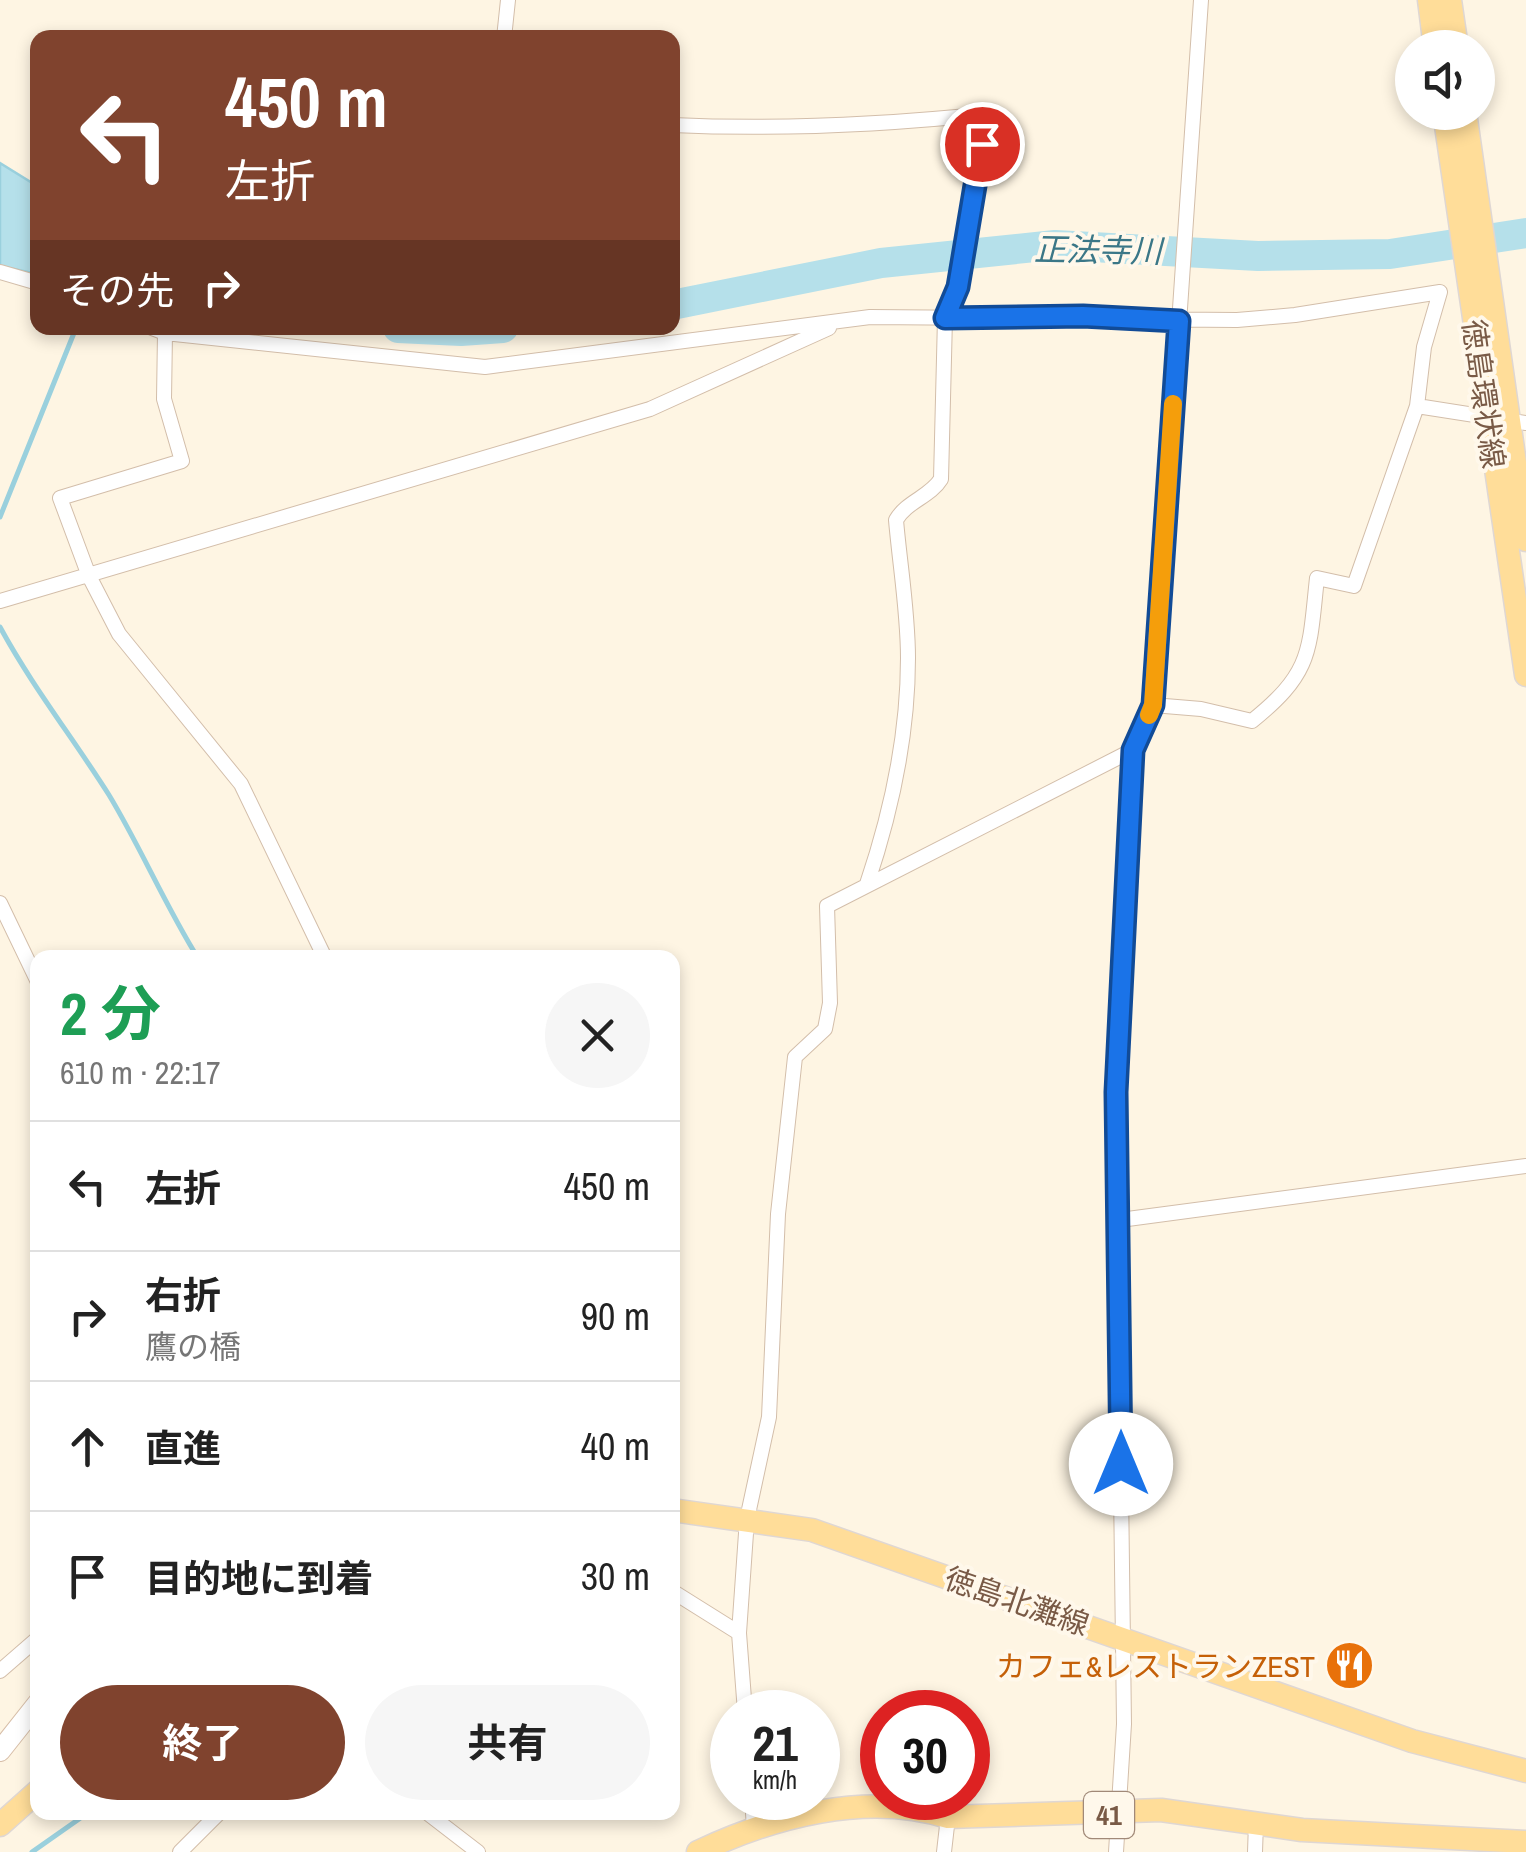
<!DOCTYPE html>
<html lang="ja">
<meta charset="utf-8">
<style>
:root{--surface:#fff;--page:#f6f6f6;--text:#222;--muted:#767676;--line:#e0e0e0;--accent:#80432e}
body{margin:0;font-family:"Archivo Narrow","Noto Sans JP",sans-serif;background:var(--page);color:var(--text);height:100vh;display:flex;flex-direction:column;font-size:38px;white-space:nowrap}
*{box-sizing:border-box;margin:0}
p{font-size:32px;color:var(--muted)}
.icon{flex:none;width:55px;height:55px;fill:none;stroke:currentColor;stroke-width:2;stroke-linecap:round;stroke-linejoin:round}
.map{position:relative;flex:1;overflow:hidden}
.sheet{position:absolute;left:30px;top:950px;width:650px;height:870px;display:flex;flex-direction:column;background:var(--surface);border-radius:20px;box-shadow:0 5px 15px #0003}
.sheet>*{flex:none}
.banner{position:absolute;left:30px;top:30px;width:650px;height:305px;border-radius:20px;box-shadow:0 5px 15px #0003;background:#80432e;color:#fff;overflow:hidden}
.tools{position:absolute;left:1395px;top:30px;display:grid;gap:20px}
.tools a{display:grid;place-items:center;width:100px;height:100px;border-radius:50%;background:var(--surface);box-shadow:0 5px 15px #0003;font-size:50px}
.speed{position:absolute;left:710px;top:1690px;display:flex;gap:20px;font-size:50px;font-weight:700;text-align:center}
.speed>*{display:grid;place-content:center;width:130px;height:130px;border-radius:50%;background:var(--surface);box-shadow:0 5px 15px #0003;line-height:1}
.speed small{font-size:25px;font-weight:400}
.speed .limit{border:15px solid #d22;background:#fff;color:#111}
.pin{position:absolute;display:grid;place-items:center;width:85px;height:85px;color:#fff;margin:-42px;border:5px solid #fff;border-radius:50%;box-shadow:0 2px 10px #0007}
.me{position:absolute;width:110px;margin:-55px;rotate:0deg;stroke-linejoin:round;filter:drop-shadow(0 0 8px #0008)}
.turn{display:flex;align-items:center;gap:35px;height:210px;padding:0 30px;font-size:45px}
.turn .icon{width:130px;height:130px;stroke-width:2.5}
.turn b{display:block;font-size:70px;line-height:85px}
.then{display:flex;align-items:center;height:95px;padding:0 30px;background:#0003;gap:20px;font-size:38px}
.round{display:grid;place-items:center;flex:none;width:105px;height:105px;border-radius:52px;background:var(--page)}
.head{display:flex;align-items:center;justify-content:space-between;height:170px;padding:0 30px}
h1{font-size:60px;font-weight:700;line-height:75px;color:#1e9e55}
.cta{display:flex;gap:20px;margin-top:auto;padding:20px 30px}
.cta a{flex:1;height:115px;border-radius:60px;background:var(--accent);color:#fff;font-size:40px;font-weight:700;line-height:115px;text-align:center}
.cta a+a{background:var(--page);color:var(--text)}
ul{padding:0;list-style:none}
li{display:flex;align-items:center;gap:30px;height:130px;padding:0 30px;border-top:2px solid var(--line)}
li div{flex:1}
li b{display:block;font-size:38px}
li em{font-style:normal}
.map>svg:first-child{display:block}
.water{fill:#b5e0ea;stroke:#9ad0dd;stroke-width:2.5}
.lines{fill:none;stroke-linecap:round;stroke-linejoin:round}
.stream{stroke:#9ad0dd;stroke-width:5}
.river{stroke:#b5e0ea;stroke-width:30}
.street-casing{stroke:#d3beaa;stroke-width:16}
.secondary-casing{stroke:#d7bea8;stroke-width:22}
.primary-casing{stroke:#dfd7d3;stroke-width:25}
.street{stroke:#fff;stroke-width:14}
.secondary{stroke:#fff;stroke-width:20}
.primary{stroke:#fd9;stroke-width:22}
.route-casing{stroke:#114b97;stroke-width:25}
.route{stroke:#1a73e8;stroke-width:18}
.slow{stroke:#f59e0b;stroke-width:18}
.labels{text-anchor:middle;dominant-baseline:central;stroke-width:8;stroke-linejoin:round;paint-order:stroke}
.shield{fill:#fff8eb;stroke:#a18978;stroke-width:2.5}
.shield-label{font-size:28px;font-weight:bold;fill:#795a46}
.street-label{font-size:30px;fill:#795a46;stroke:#fff8eb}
.food-label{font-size:30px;fill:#c56008;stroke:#fff8eb;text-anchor:end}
.water-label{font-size:32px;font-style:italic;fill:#3b7787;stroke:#fff8eb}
</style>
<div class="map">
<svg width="1526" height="1852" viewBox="0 0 1526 1852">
<rect width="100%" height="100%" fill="#fef5e3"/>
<path class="water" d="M0 163 37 186V274L0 266Z"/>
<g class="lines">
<path class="stream" d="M0 517 76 328
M0 627C32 686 73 738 109 795 141 848 165 905 198 958
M32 1852 89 1812"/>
<path class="river" d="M672 305 881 263 1055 245 1258 256 1390 254 1526 233
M398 328 461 331 503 328"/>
<defs>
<path id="street" d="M504 38 508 0
M672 125C779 130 881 125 987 114L958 287 945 318 941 479C930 497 907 501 896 520 900 566 908 612 908 658 908 733 891 813 867 884
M0 272 38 283
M152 328 165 333 485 367 870 317 1237 320 1295 315 1440 292 1424 347 1417 406 1354 586 1317 578C1309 651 1313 672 1252 721L1201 709 1153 705
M165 333 164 399 182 461 60 498 89 576 119 634 241 784 325 958
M1417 406 1526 423
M0 601 650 409 829 328
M0 903 38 982
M1120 1220 1526 1166
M672 1591 739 1633
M0 1671 38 1638
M745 1712 739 1633 747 1519 769 1417 778 1214 795 1057 825 1029 830 1003 827 906 1133 750
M752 1798 754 1828
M426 1812 478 1852
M180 1852 220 1812
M944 1852 948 1817
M1116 1852 1124 1724 1116 1092 1133 750 1153 705 1201 0
M1255 1852 1256 1823"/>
<path id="secondary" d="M0 1751 38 1703"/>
<path id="primary" d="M1429 0 1435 48
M1450 0 1457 48
M1444 112 1526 675
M1465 112 1526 540
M672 1510 812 1530 1412 1741 1526 1771
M0 1825 38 1791
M698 1852C772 1817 866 1791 948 1817L1161 1810 1302 1830 1526 1842"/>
</defs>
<use href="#street" class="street-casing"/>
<use href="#secondary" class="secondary-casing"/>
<use href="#primary" class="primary-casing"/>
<use href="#street" class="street"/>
<use href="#secondary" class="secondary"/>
<use href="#primary" class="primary"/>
</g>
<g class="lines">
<defs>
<path id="route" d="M982 144 958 287 945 318 1083 316 1179 321 1153 705 1133 750 1116 1092 1121 1464"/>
</defs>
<use href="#route" class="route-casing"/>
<use href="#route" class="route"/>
<path class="slow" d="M1149 715 1153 705 1173 404"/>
</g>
<defs>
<symbol id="restaurant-disc" viewBox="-11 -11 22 22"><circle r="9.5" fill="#e8710a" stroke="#fff8eb"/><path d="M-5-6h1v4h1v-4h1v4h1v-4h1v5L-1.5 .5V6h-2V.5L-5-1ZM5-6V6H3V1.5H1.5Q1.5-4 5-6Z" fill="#fff"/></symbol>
</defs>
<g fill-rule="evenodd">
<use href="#restaurant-disc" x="1322" y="1638" width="55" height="55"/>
</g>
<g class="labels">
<rect class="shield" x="1084" y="1792" width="50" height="46" rx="8"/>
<g class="shield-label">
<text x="1109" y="1815">41</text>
</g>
<g class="street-label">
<text transform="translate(1484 394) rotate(82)">徳島環状線</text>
<text transform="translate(1017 1601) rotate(19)">徳島北灘線</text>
</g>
<g class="food-label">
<text x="1315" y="1666">カフェ&amp;レストランZEST</text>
</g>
<g class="water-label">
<text transform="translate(1098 250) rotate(1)">正法寺川</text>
</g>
</g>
</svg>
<div class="tools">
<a><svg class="icon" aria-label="sound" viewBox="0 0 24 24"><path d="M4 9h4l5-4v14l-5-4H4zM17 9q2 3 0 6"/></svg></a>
</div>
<div class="speed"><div>21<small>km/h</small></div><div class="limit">30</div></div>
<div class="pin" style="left:982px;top:144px;background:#d93025"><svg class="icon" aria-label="arrive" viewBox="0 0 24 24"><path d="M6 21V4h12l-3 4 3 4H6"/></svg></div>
<svg class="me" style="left:1121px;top:1464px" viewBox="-20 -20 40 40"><circle r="19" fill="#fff"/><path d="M0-13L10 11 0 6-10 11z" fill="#1a73e8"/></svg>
<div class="banner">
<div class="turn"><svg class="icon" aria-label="left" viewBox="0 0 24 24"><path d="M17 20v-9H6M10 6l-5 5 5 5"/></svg><div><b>450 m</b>左折</div></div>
<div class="then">その先<svg class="icon" aria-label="right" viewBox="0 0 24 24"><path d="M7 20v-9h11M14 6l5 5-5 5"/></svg></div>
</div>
<section class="sheet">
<div class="head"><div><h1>2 分</h1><p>610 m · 22:17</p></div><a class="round"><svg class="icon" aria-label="close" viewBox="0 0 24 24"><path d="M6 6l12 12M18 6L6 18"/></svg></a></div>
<ul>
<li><svg class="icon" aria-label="left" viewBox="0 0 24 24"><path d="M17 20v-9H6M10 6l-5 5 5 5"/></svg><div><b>左折</b></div><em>450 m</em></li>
<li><svg class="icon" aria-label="right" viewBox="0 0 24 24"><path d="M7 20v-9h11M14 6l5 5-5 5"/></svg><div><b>右折</b><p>鷹の橋</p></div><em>90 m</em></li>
<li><svg class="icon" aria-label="ahead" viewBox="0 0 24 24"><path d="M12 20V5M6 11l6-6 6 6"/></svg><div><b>直進</b></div><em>40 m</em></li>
<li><svg class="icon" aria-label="arrive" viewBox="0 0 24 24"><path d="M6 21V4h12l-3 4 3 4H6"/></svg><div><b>目的地に到着</b></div><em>30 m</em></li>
</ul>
<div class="cta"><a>終了</a><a>共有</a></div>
</section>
</div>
